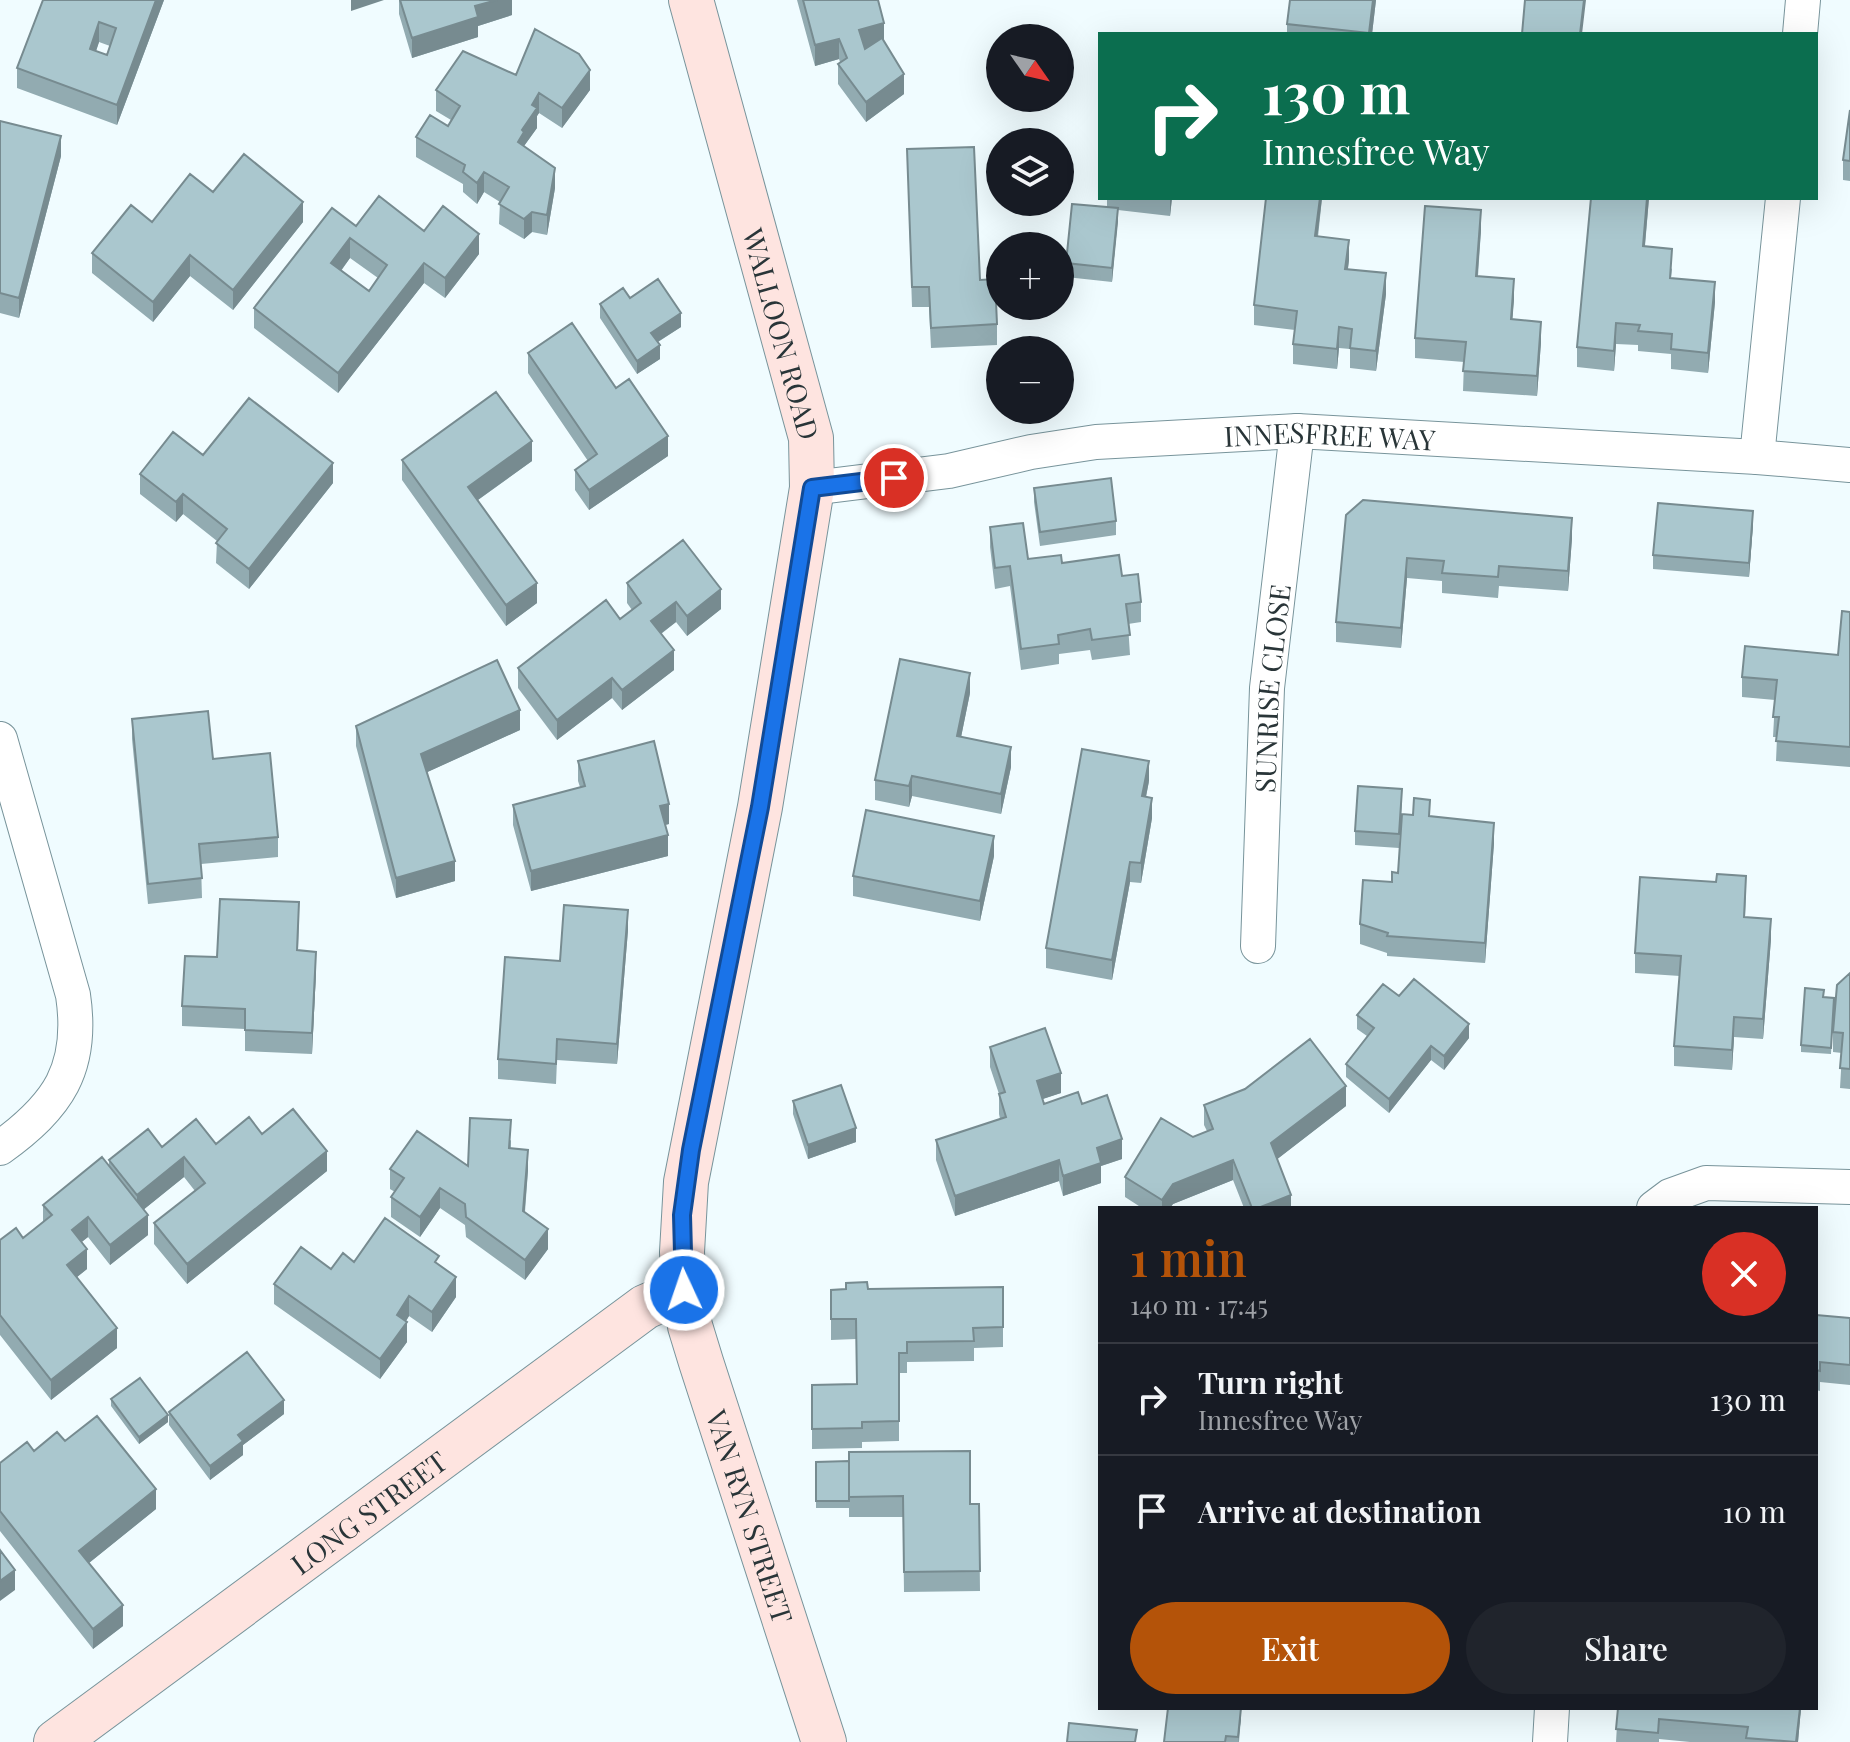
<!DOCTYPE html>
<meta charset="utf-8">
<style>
:root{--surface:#171b24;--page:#20242c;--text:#f1f3f6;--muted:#9ea1a6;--line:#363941;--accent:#b45309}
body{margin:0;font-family:"Playfair Display",serif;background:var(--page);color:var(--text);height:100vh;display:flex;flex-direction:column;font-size:30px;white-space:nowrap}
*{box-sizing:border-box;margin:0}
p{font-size:26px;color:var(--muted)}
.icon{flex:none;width:44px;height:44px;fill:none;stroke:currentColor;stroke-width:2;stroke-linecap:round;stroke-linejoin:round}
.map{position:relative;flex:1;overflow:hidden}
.sheet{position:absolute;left:1098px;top:1206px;width:720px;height:504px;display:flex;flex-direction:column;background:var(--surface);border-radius:0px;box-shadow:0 8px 32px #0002}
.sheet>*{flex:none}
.top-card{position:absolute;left:1098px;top:32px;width:720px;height:168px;border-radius:0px;box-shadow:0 8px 32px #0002;background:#0b6e4f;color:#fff;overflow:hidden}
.needle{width:52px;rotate:124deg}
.tools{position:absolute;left:986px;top:24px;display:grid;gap:16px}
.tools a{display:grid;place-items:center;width:88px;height:88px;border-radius:50%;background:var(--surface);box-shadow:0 8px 32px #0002;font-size:40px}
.pin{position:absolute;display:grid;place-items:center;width:68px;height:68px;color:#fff;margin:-34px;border:4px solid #fff;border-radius:50%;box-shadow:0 2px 8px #0007}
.me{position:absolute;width:88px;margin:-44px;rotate:357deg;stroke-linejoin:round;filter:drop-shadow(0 0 6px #0008)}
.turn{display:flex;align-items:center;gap:28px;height:168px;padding:0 32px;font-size:36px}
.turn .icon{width:104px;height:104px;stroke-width:2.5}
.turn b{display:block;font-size:56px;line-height:68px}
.round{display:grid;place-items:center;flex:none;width:84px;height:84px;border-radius:42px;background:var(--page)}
.head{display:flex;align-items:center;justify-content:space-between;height:136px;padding:0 32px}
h1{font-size:48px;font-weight:600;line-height:60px;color:var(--accent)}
.button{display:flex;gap:16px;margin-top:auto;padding:16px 32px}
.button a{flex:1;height:92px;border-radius:48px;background:var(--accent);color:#fff;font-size:32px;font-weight:600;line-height:92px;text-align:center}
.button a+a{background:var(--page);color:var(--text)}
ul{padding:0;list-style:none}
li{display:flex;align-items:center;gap:24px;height:112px;padding:0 32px;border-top:2px solid var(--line)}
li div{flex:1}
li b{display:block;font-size:30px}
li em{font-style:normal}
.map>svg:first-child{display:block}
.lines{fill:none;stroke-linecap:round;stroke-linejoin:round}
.street-casing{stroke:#78949b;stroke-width:36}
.secondary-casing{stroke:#78949b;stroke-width:46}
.street{stroke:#fff;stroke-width:34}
.secondary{stroke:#fee4e0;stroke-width:44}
.wall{fill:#92abb1;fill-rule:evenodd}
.shaded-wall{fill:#778b90}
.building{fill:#aac7ce;stroke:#778b90;stroke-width:2;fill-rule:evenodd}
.route-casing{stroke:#114b97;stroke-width:20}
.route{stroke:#1a73e8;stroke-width:14}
.labels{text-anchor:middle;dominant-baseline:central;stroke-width:6;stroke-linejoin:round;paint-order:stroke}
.street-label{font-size:28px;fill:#293538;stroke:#f0fcff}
</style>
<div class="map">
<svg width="1850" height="1742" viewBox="0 0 1850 1742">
<rect width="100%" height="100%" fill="#f0fcff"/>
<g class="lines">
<defs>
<g id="street">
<path d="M1800 34 1803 0"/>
<path d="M1757 457 1783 198"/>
<path id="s1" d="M812 488 949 471 1031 452 1096 442 1297 431 1757 457 1850 465"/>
<path d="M0 739 73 995C84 1069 58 1106 0 1148"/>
<path id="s2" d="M1258 946 1267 688 1297 431"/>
<path d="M1654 1208 1670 1196 1706 1183 1850 1187"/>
<path d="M1550 1742 1552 1708"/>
</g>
<g id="secondary">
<path id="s3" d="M691 0 811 438 812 488 760 807 686 1182 682 1252 684 1290 690 1326 701 1362 824 1742"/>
<path id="s4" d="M56 1742 645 1307 684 1290"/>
</g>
</defs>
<use href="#street" class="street-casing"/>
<use href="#secondary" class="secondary-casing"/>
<use href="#street" class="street"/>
<use href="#secondary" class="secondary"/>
</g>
<path class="wall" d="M43 0H164L117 125 17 88V68ZM99 42 110 46 107 55 96 51Z
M399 0H512V15L478 26V37L412 58 399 14Z
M797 0H878L884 42 904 94 866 122 838 84V64L840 62 839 59 815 66Z
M1376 0 1372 34H1287V24Z
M516 75 590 90 562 128 539 113 537 116V128L524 146 555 188 547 235 532 232 524 239 499 224 500 202 484 192 477 204 463 192V184L416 157V137L448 126 451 120 436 111V90Z
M1850 110V181L1843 180V160Z
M0 121 61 156 19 318 0 313Z
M907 149 997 324V345L931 348 929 307H912Z
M213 192 303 222 233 310 190 276 153 322 92 273V253Z
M1107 198H1172L1170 216 1118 210 1112 282 1066 277V263L1107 207Z
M1322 198 1318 237 1349 260 1348 269 1386 294 1376 371 1350 368V349L1339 348 1337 369 1293 364V344L1295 330 1254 325V305Z
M1591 198H1649L1645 246 1672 269 1671 278 1715 302 1708 373 1671 369V354L1638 351V345L1616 344 1614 371 1577 367V347Z
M356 226 424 231 479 254 445 298 424 283 338 393 254 328V308ZM350 258 378 278 369 291 341 271Z
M1481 230 1478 276 1514 299 1512 320 1541 342 1537 396 1463 391 1464 362 1415 358V338Z
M630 298 681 327 658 342 660 359 637 374 600 318V304Z
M528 353 616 388 668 456 589 510 575 490V470L588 461 528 373Z
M203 455 333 483 249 589 216 563 217 541 183 514 176 522 140 494V474Z
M402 460 532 461 478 500 537 603 506 626 402 480Z
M1034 488 1116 521V535L1040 546 1034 502Z
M1346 515 1572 538 1568 591 1499 586 1498 598 1442 593V581L1407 578 1401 648 1336 642V622Z
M1753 525 1749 577 1653 569V555Z
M990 527 1028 559 1062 563 1122 576 1141 602V622L1128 624 1130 655 1092 660 1090 650 1059 654V664L1021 670 1010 586 995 589 990 547Z
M627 583 721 609 687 636 676 622 661 634 674 670 622 710 612 698 557 740 518 688V668L620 619 632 610 627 603Z
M1850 612V767L1776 761 1777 737H1773L1775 700 1742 697V677L1838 655Z
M970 693 961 737 1011 767 1001 814 912 796 909 807 875 800V780Z
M132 719 213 759 278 837V857L201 864 202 898 148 904 132 739Z
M356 726 520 730 427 772 455 881 396 898 356 746Z
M578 761 669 824 665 825 668 856 531 891 513 825V805L580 787 578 781Z
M1149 781 1146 797 1152 818 1141 883 1130 882 1112 980 1046 968V948Z
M1402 803 1399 848 1355 845V831Z
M1430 816 1494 843 1485 963 1387 956V953L1360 944V924L1392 882Z
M994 856 980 921 853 896V876Z
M1746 896 1745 917 1771 939 1763 1039 1734 1037 1732 1070 1674 1066V1046L1680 976 1635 973V953Z
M299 922 298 950 316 972 312 1054 245 1051V1029L182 1026V1006L217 957Z
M628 930 617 1064 557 1060 556 1084 498 1079V1059L560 961Z
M1850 973V1089L1840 1088 1842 1053 1833 1052V1032Z
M1399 996 1469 1038 1444 1070 1431 1060 1389 1113 1346 1077V1064L1367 1036 1357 1029V1015Z
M1824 997 1834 998 1831 1054 1801 1052V1045Z
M990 1047 1061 1093 1042 1099 1044 1104H1082L1122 1159 1101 1166V1183L1063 1196 1059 1181 955 1216 936 1160V1140L1000 1119 999 1114V1094L990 1067Z
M793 1101 856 1142 808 1159 793 1114Z
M1204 1105 1346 1106 1277 1159 1291 1208H1244L1233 1180 1173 1204 1170 1208H1142L1125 1197V1177L1193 1137 1207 1131 1204 1125Z
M262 1134 327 1171 187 1284 154 1244V1223L195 1191 184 1177 144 1209 148 1235 110 1265 88 1237 81 1242 87 1269 77 1277 117 1348 51 1400 0 1335V1240L23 1238 43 1222V1205L109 1166V1160L162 1147 216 1144Z
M511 1140V1148L528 1170 525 1212 548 1249 525 1280 466 1237 465 1225 440 1208 420 1237 391 1217V1197L395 1192 390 1189V1169L468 1166Z
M354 1262 439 1265 456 1297 432 1332 409 1316 406 1321 407 1342 380 1379 274 1304V1284Z
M1003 1287V1347L974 1348V1361L907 1362V1373H899V1441L862 1442V1448L812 1449V1385L856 1384V1339L831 1340V1290Z
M1816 1315 1850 1318V1385L1820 1382V1391L1816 1390Z
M111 1399 168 1422 139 1444 111 1406Z
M169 1412 284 1414 243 1445V1455L210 1480 169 1425Z
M65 1441 156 1509 89 1563 123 1626 93 1649 0 1531V1463Z
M816 1462 970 1504H979L980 1591 904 1592 903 1517H849V1508H816Z
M1618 1708H1801L1798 1742H1690L1659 1739V1742H1616Z
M1241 1718 1239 1742H1164Z"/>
<path class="shaded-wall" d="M156 0H164L117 125V105Z
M351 0H384L351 11Z
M497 0H512V15L478 26V37L412 58V38L475 6Z
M1373 0H1376L1372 34H1369Z
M1584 0H1586L1582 34H1580Z
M99 22V42L90 69V49Z
M884 23V43L859 50V30Z
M839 39V59L815 66V45Z
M590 70V90L562 128V108Z
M904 74V94L866 122V102Z
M539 93V113L537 116V128L524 146 518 142 522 130 532 105Z
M61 136V156L19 318V298Z
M555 168V188L547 235V215Z
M484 172V192L477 204V183Z
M1170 198H1172L1170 216Z
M1320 198H1322L1315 256V236Z
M1647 198H1649L1643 266V246Z
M303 202V222L233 310V290Z
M1118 208V222L1112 282V268Z
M1481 210V230L1476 296V276Z
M532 212V232L524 239V219Z
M479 234V254L445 298V278Z
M350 238V258L331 284V263Z
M1349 240V260L1345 289V269Z
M190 255V276L153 322V302Z
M424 263V283L338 393V373Z
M1386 273V294L1376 371V351Z
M1514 279V299L1511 339V319Z
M1715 282V302L1708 373V353Z
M681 313V327L651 346V333Z
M1541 322V342L1537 396V376Z
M1616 323V344L1614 371V351Z
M1339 327V348L1337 369V349Z
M660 345V359L637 374V361Z
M668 436V456L589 510V490Z
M532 441V461L468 507V487Z
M333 463V483L249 589V569Z
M183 494V514L176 522V502Z
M1753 511V525L1749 577V563Z
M1572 518V538L1568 591V571Z
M1407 558V578L1401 648V628Z
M537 583V603L506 626V605Z
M721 589V609L687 636V616Z
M676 602V622L651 641V621Z
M674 650V670L622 710V690Z
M970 673V693L957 757V736Z
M612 678V698L557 740V720Z
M520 710V730L421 775V754Z
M1011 747V767L1001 814V794Z
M1149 761V781L1142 816V796Z
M912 776V796L909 807V786Z
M1152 798V818L1141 883V863Z
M669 804V824L660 826V806Z
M1494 823V843L1485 963V943Z
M668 835V856L531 891V871Z
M994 836V856L980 921V901Z
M455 861V881L396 898V878Z
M1130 862V882L1112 980V960Z
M628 910V930L617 1064V1044Z
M1771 919V939L1763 1039V1019Z
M316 952V972L312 1054V1033Z
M1734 1017V1037L1732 1070V1050Z
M1469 1024V1038L1444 1070V1056Z
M1431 1046V1060L1389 1113V1099Z
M1061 1073V1093L1037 1101V1081Z
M1346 1086V1106L1271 1164V1143Z
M856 1128V1142L808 1159V1145Z
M1122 1139V1159L1101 1166V1183L1063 1196V1176L1097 1148Z
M528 1150V1170L523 1231V1211Z
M327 1151V1171L187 1284V1264Z
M184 1157V1177L137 1215V1195Z
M1059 1160V1181L955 1216V1196Z
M1233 1160V1180L1173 1204 1170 1208H1162V1200L1173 1184Z
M440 1188V1208L420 1237V1217Z
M1291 1195V1208H1258Z
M148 1215V1235L110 1265V1245Z
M88 1217V1237L72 1250V1230Z
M548 1229V1249L525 1280V1260Z
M87 1249V1269L67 1285V1265Z
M456 1277V1297L432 1332V1312Z
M409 1296V1316L397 1335V1315Z
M407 1322V1342L380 1379V1359Z
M117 1328V1348L51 1400V1380Z
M284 1400V1414L243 1445V1455L210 1480V1466L238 1435Z
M168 1415V1422L139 1444V1437Z
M156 1489V1509L79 1571V1551Z
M15 1570V1590L0 1601V1581Z
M123 1605V1626L93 1649V1629Z
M1241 1708V1718L1238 1742V1737Z
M1800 1708H1801L1798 1742H1796Z"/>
<path class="building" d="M43 0H156L117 105 17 68ZM99 22 116 28 107 55 90 49Z
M400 0H497L475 6 478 17 412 38Z
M803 0H878L884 23 859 30 865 49 882 38 904 74 866 102 838 64 847 58 839 39 815 45Z
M1290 0H1373L1369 33 1287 24Z
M1525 0H1584L1580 34H1522Z
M535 29 579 54 590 70 562 108 539 93 532 105 537 108 522 130 524 132 518 142 555 168 547 215 532 212 524 219 499 204 509 187 484 172 477 183 463 172 465 165 416 137 430 115 448 126 460 106 436 90 463 51 516 75Z
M1850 110V161L1843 160Z
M0 121 61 136 19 298 0 293Z
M974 147 980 280 995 279 997 324 931 328 929 287H912L907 149Z
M244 154 303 202 233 290 190 255 153 302 92 253 131 205 152 222 190 174 213 192Z
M379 196 424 231 443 206 479 234 445 278 424 263 338 373 254 308 332 208 356 226ZM350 238 387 265 369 291 331 263Z
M1266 198H1320L1315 236 1349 240 1345 269 1386 273 1376 351 1350 348 1352 329 1339 327 1337 349 1293 344 1297 311 1254 305Z
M1591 198H1647L1643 246 1672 249 1670 278 1715 282 1708 353 1671 349 1672 334 1638 331 1640 325 1616 323 1614 351 1577 347Z
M1072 204 1118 208 1112 268 1066 263Z
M1425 206 1481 210 1476 276 1514 279 1511 319 1541 322 1537 376 1463 371 1466 342 1415 338Z
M658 279 681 313 651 333 660 345 637 361 600 304 623 288 630 298Z
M572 323 616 388 629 379 668 436 589 490 575 470 597 454 528 353Z
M496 392 532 441 468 487 537 583 506 605 402 460Z
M249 398 333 463 249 569 216 543 227 529 183 494 176 502 140 474 173 432 203 455Z
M1111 478 1116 521 1040 532 1034 488Z
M1363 500 1572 518 1568 571 1499 566 1498 577 1442 573 1444 561 1407 558 1401 628 1336 622 1346 515Z
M1658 503 1753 511 1749 563 1653 555Z
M1023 523 1028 559 1061 555 1062 563 1119 555 1122 576 1138 574 1141 602 1126 604 1130 635 1092 640 1090 629 1058 635 1059 644 1021 649 1010 566 995 568 990 527Z
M683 540 721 589 687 616 676 602 651 621 674 650 622 690 612 678 557 720 518 668 606 600 620 619 641 603 627 583Z
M1842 611 1850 612V747L1776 741 1779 717H1773L1777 680 1742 677 1745 646 1838 655Z
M900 659 970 673 957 736 1011 747 1001 794 912 776 909 786 875 780Z
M497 660 520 710 421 754 455 861 396 878 356 726Z
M208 711 213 759 270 753 278 837 199 844 202 878 148 884 132 719Z
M654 741 669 804 660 806 668 835 531 871 513 805 585 786 578 761Z
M1082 749 1149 761 1142 796 1152 798 1141 863 1130 862 1112 960 1046 948Z
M1358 786 1402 789 1399 834 1355 831Z
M1414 798 1430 800 1429 816 1494 823 1485 943 1387 936 1388 933 1360 924 1363 880 1392 882V872L1398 873 1402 814 1413 815Z
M866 810 994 836 980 901 853 876Z
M1717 874 1746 876 1744 917 1771 919 1763 1019 1734 1017 1732 1050 1674 1046 1681 956 1635 953 1640 877 1716 882Z
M220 899 299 902 297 950 316 952 312 1033 245 1030V1009L182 1006 185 956 217 957Z
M564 905 628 910 617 1044 557 1039 556 1064 498 1059 505 957 560 961Z
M1850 973V1069L1840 1068 1843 1033 1833 1032 1837 985Z
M1414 979 1469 1024 1444 1056 1431 1046 1389 1099 1346 1064 1374 1028 1357 1015 1383 984 1399 996Z
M1805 988 1824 990 1823 997 1834 998 1831 1048 1801 1045Z
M1045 1028 1061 1073 1037 1081 1044 1104 1078 1092 1082 1104 1107 1095 1122 1139 1097 1148 1101 1163 1063 1176 1059 1160 955 1196 936 1140 1006 1117 999 1094 1005 1092 990 1047Z
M1310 1039 1346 1086 1271 1143 1291 1195 1258 1208H1252L1233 1160 1173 1184 1162 1200 1125 1177 1161 1118 1193 1137 1213 1129 1204 1105 1245 1089Z
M841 1085 856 1128 808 1145 793 1101Z
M293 1109 327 1151 187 1264 154 1223 205 1183 184 1157 137 1195 109 1160 148 1129 162 1147 196 1119 216 1144 249 1117 262 1134Z
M470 1118 511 1120 509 1148 528 1150 523 1211 548 1229 525 1260 466 1217 465 1204 440 1188 420 1217 391 1197 404 1178 390 1169 417 1131 468 1166Z
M102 1157 148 1215 110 1245 88 1217 72 1230 87 1249 67 1265 117 1328 51 1380 0 1315V1240L16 1228 23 1238 52 1215 43 1205Z
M385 1218 439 1256 435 1262 456 1277 432 1312 409 1296 397 1315 407 1322 380 1359 274 1284 301 1247 331 1269 343 1253 354 1262Z
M867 1282 868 1289 1003 1287V1327L973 1328 974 1341 907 1342V1353H899V1421L862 1422V1428L812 1429V1385L857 1384 856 1319H831V1290L846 1289V1283Z
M1816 1315 1850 1318V1365L1820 1362V1371L1816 1370Z
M247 1352 284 1400 238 1435 243 1441 210 1466 169 1412Z
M140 1378 168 1415 139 1437 111 1399Z
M97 1416 156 1489 79 1551 123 1605 93 1629 0 1511V1463L27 1442 34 1451 57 1432 65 1441Z
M970 1451V1504H979L980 1571 904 1572 903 1496 849 1497V1452Z
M849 1461V1501H816V1462Z
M0 1550 15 1570 0 1581Z
M1168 1708H1241L1238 1737 1226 1736 1225 1742H1164Z
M1618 1708H1800L1796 1742 1746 1738 1748 1727 1659 1719 1658 1733 1616 1729Z
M1069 1723 1137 1730 1135 1742H1067Z"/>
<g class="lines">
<defs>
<path id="route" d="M684 1290 682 1215 691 1150 760 807 812 488 894 478"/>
</defs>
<use href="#route" class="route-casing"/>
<use href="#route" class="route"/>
</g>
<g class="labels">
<g class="street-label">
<text stroke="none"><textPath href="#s3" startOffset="346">WALLOON ROAD</textPath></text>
<text stroke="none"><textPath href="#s1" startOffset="522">INNESFREE WAY</textPath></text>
<text stroke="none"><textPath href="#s2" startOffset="258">SUNRISE CLOSE</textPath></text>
<text stroke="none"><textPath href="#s4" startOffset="388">LONG STREET</textPath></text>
<text stroke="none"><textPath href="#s3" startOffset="1554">VAN RYN STREET</textPath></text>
</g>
</g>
</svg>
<div class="tools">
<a><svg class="needle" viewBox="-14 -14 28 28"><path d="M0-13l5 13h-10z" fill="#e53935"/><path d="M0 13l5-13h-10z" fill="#9ea1a6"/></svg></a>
<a><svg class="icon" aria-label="layers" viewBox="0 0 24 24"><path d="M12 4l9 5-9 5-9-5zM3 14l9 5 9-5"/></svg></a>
<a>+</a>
<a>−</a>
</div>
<div class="pin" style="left:894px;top:478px;background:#d93025"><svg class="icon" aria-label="arrive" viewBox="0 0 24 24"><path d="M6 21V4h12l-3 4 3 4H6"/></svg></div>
<svg class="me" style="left:684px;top:1290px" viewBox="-20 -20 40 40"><circle r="17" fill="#1a73e8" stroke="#fff" stroke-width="3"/><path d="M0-11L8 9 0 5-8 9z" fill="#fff"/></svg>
<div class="top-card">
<div class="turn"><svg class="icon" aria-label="right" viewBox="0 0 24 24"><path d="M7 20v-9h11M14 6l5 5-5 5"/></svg><div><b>130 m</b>Innesfree Way</div></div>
</div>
<section class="sheet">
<div class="head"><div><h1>1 min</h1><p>140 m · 17:45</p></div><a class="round" style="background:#d93025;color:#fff"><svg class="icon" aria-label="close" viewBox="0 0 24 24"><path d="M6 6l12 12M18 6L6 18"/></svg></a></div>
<ul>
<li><svg class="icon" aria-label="right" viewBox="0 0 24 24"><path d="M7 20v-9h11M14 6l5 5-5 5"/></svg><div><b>Turn right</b><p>Innesfree Way</p></div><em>130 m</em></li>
<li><svg class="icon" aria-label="arrive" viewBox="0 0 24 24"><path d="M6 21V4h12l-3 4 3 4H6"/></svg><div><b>Arrive at destination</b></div><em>10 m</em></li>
</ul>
<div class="button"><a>Exit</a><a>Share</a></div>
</section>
</div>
